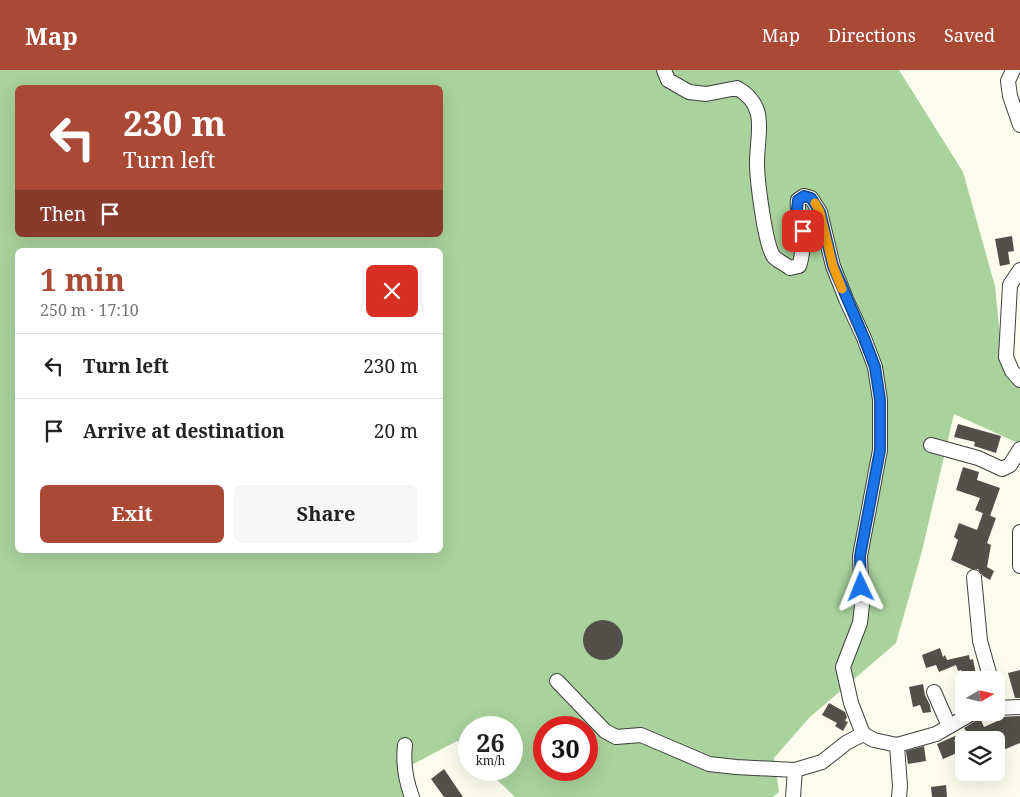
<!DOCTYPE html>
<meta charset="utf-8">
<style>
:root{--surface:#fff;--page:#f6f6f6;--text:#222;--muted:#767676;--line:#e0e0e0;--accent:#aa4936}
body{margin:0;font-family:"Noto Serif",serif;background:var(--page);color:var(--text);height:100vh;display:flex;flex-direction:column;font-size:19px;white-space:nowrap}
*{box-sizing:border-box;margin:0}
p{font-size:16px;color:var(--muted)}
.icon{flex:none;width:28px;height:28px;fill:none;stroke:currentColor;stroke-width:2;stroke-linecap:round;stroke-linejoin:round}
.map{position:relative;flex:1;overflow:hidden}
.sheet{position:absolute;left:15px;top:178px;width:428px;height:305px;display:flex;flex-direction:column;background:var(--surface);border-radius:8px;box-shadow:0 5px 20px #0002}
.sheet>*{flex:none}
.guide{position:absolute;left:15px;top:15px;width:428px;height:152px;border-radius:8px;box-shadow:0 5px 20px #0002;background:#aa4936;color:#fff;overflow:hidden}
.needle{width:32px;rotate:81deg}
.tools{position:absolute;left:955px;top:601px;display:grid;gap:10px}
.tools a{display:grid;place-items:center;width:50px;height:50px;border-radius:8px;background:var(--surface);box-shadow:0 5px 20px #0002;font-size:25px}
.speed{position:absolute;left:458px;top:646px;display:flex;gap:10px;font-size:25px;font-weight:700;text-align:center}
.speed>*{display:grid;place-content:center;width:65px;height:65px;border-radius:50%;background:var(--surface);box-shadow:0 5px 20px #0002;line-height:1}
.speed small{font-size:12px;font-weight:400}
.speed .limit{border:8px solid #d22;background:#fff;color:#111}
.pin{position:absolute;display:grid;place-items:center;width:42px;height:42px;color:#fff;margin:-21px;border-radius:10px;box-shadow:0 2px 8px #0006}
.me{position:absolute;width:55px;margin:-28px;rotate:358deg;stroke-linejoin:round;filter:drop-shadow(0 0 4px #0008)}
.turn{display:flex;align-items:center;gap:18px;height:105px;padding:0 25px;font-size:22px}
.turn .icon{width:65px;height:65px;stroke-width:2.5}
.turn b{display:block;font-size:35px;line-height:42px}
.then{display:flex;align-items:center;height:48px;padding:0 25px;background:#0003;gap:10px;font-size:19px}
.round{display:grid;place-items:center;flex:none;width:52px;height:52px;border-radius:8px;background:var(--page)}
.headline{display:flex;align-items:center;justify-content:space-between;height:85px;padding:0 25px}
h1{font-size:30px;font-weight:700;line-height:38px;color:var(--accent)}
.button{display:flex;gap:10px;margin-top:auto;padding:10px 25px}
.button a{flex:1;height:58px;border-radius:8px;background:var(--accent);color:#fff;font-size:20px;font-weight:700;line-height:58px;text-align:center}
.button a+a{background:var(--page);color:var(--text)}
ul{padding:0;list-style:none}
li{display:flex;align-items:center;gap:15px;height:65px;padding:0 25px;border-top:1px solid var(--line)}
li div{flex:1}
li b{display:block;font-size:19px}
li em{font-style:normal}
header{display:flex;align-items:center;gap:30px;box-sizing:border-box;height:70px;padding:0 25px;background:var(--accent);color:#fff}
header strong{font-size:24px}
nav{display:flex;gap:28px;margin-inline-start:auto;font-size:18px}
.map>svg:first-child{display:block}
.forest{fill:#a9d29c;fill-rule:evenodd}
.building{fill:#534f4a}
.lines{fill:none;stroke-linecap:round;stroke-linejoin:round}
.minor-casing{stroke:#3f3f3f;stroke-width:16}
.minor{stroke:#fff;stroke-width:14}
.route-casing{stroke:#114b97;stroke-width:12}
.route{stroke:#1a73e8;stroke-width:9}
.slow{stroke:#f59e0b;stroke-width:9}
</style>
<header>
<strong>Map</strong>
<nav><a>Map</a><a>Directions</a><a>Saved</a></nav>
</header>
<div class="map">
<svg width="1020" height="727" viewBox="0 0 1020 727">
<rect width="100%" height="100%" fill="#fcfded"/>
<path class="forest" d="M0 0H899L963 102 995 216 1002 287 1020 316V370L1018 373 954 344 922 481 896 573 809 648 774 688 779 722 773 727H515L487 700H511V658H469V682L457 671 400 701 411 727H0ZM18 18H440V165H18ZM18 180H440V480H18ZM544 658H586V700H544Z"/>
<path class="building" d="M1012 166 1014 181 1008 182 1010 194 1000 196 995 169Z
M958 354 1001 366 996 383 974 376 975 372 954 367Z
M963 397 979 402 977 410 1000 418 990 446 975 440 980 428 956 420Z
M983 443 996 448 987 473 991 475 987 497 994 501 990 510 983 506 978 499H971L951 490 958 470 954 467 959 453 977 460Z
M583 570a20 20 0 1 1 40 0a20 20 0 1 1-40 0Z
M940 578 943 587 945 585 947 590 969 585 970 590 973 589 977 610H964L961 600 958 601 956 595 939 602 936 595 926 598 922 585Z
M1020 600V628H1015L1008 603Z
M923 614 925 625 930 635 931 642 923 643 920 635 913 637 909 617Z
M829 633 845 642 847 647 845 651 848 652 843 661 835 656 837 653 822 645Z
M1020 646V673L996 683V670H954L959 682 943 689 937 674 966 661 964 658 980 648 984 657 1002 649 1001 647Z
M924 676 926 691 908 694 906 681Z
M444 699 463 727H444L431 709Z
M946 715 947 727H932L931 717Z"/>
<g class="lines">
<defs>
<path id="minor" d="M664 0 668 10 689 22 706 24 737 18C769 36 757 63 757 93 757 109 765 176 774 187 778 191 785 194 790 198L799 196C803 186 803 173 803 162 802 150 796 142 798 130L804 126 811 128 820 142 833 196 846 229 864 268 875 297 880 330V380L860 486 862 535 860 553 843 597 851 633 863 664 874 670 897 675 900 716 899 727
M1013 0 1008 11 1010 26 1020 55
M1020 200 1010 215 1006 287 1012 301 1020 310
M931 375 978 388 1002 399 1010 395 1020 379
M1020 462V496
M974 507 980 571 991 610
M557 611 605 661 616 667 641 665 709 694 736 697 795 700 822 692 846 673 863 664
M934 622 949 656
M996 638 1020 637
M405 675C403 692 406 711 412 727
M897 675 936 664 974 642
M793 727 795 700"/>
</defs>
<use href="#minor" class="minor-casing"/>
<use href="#minor" class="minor"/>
</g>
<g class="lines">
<defs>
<path id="route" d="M803 161 797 139 798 130 804 126 811 128 820 142 833 196 840 212 864 268 875 297 880 330V380L860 486 861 517"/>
</defs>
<use href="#route" class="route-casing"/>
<use href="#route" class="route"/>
<path class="slow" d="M815 133 820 142 833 196 842 219"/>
</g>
</svg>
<div class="tools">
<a><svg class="needle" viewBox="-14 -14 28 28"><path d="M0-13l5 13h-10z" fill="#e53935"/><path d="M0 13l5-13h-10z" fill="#767676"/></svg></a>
<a><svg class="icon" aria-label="layers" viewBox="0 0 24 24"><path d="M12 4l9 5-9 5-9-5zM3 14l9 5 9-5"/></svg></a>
</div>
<div class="speed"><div>26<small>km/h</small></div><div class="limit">30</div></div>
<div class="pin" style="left:803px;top:161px;background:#d93025"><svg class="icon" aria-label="arrive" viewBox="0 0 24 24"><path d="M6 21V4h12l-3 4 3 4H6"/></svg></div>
<svg class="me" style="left:861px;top:517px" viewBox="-20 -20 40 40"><path d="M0-17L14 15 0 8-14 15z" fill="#1a73e8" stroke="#fff" stroke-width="4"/></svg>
<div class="guide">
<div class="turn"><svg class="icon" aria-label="left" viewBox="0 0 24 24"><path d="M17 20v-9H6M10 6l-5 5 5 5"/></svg><div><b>230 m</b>Turn left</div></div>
<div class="then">Then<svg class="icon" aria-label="arrive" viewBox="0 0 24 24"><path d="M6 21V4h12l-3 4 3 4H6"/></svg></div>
</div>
<section class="sheet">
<div class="headline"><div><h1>1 min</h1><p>250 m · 17:10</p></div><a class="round" style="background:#d93025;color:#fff"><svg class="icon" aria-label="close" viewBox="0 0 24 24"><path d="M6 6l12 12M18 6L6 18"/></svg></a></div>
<ul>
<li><svg class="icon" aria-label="left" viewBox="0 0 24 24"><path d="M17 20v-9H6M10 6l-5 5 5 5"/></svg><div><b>Turn left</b></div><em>230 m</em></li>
<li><svg class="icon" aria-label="arrive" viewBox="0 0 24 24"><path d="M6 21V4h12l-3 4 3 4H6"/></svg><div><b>Arrive at destination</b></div><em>20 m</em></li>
</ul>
<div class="button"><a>Exit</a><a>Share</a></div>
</section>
</div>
